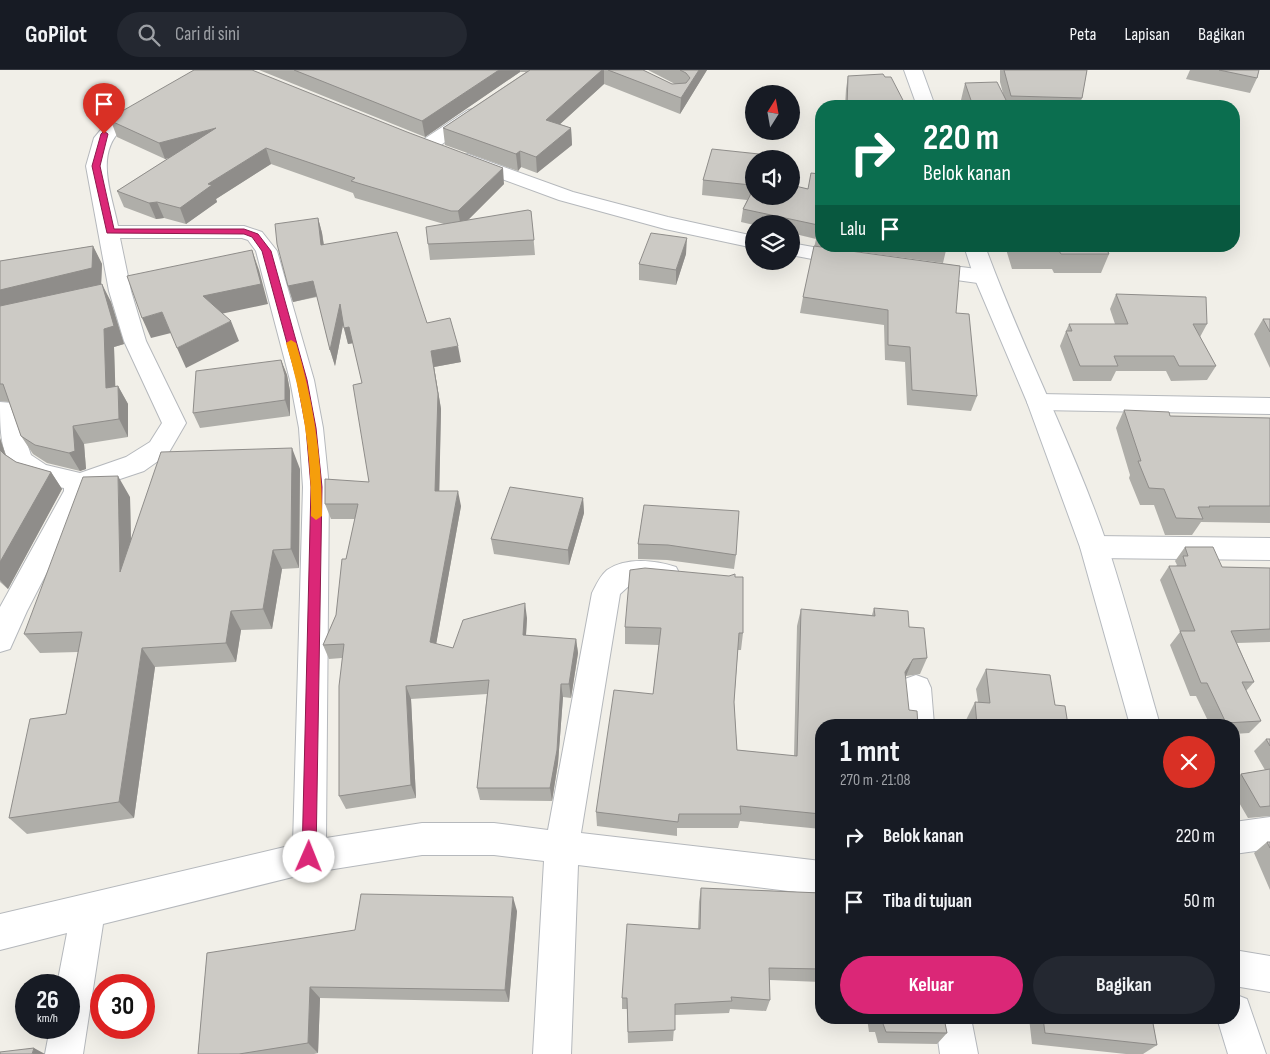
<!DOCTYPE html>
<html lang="id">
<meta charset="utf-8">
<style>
:root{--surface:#171b24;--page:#242831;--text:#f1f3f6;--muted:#9ea1a6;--line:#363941;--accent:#db2777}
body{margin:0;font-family:"Sofia Sans Condensed",sans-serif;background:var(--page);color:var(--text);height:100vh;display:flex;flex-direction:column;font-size:19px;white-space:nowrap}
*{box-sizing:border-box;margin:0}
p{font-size:16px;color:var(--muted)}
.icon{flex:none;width:28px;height:28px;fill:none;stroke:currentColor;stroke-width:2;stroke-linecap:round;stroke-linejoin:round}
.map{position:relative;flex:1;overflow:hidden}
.side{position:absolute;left:815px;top:649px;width:425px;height:305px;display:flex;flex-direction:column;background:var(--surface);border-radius:20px;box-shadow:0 5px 20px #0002}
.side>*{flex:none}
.guide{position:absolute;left:815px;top:30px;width:425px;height:152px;border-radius:20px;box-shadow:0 5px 20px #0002;background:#0b6e4f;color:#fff;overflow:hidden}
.needle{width:32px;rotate:11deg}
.controls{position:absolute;left:745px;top:15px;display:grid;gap:10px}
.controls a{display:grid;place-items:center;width:55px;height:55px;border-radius:50%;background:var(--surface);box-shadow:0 5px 20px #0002;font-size:25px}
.speed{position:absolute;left:15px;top:904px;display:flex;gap:10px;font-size:25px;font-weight:700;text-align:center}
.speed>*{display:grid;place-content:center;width:65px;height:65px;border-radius:50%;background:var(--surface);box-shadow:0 5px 20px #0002;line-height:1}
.speed small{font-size:12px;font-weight:400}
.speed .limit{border:8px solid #d22;background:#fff;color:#111}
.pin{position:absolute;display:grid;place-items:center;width:42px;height:42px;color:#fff;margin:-51px -21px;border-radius:50% 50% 50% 0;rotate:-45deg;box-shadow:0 0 5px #0007}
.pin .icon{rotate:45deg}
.me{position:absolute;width:55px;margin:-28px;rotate:1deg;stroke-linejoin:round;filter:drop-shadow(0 0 4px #0008)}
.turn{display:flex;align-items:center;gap:18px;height:105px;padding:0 25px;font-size:22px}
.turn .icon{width:65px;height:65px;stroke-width:2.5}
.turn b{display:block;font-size:35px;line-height:42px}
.then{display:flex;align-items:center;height:48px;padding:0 25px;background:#0003;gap:10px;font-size:19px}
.round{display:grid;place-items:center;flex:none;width:52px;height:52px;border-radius:26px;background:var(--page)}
.head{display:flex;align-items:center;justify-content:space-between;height:85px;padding:0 25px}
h1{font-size:30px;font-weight:700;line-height:38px}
.action{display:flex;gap:10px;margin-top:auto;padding:10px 25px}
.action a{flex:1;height:58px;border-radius:30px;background:var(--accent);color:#fff;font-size:20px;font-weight:700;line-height:58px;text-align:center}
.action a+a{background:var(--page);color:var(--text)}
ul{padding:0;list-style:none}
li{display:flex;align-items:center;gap:15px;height:65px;padding:0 25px}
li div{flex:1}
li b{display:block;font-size:19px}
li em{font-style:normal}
header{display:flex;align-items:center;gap:30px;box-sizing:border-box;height:70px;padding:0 25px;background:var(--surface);border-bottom:1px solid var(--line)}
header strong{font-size:24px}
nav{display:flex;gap:28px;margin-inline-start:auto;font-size:18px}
.search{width:350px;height:45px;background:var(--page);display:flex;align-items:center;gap:12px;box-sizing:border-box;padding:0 18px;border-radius:28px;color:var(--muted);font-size:19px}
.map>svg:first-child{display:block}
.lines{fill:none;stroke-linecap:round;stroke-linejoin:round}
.street-casing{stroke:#b5b8bc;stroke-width:2}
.secondary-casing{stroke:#b6babf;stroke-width:2}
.street{fill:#fff;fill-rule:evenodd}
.secondary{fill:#fff;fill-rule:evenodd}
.wall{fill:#afaea9}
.shaded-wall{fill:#8f8d8a}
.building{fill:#cccac5;stroke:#8f8d8a}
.route{fill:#db2777;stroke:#8e194d}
.slow{fill:#f59e0b}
</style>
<header>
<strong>GoPilot</strong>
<div class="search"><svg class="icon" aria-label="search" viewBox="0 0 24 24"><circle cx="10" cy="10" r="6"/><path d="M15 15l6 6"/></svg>Cari di sini</div>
<nav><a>Peta</a><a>Lapisan</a><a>Bagikan</a></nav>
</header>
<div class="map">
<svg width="1270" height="984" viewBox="0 0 1270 984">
<rect width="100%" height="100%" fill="#f1efe8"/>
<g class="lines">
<defs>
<path id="street" d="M198 0H219L216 4 122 59C94 84 112 125 118 156H244L262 162 277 181 314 310 323 358 329 417 326 768 422 753H494L548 760 592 523C596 515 600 506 607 500 626 487 655 490 676 497L680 505 676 513 666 516 631 514 620 524 581 763 821 791V825L578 795 571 984H533L544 791 494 785H422L309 803 103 854 83 984H45L50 958H69V915H57L67 863 0 880V844L293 775 303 417 299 358 290 310 256 181 248 170 242 168H120L131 221 146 271 186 353 168 384 144 401 90 419 27 541 10 579 0 582V537L64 421V418C4 407 0 387 0 332L13 333 31 385 46 395 80 403 126 387 150 372 162 353 124 271 109 221 86 96 94 68 108 51Z
M474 39 480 40 483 44 480 48 435 79H421L419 75 421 71 468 40Z
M468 84 573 122 668 147 754 166V178L665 159 559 130 461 94 458 90 461 86Z
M791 173 857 185 860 190 857 195 849 196 791 185Z
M921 192 985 200 993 202 996 207 993 212 985 214 913 204 910 199 913 194Z
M1039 324 1270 328V344L1039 340 1030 338 1027 332 1030 326Z
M1094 466 1270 468V490L1094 488 1084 484 1080 477 1084 470Z
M916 605 927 609 931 618 934 655H904L901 618 905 609Z
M1270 747V779L1234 784V752Z
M1234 880 1270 886V922L1234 916Z
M935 948H971L978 984H940Z"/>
<path id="secondary" d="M904 0H922L935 36H917Z
M964 176H985C1022 278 1073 374 1108 477 1127 536 1143 596 1160 655H1130L1080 477 1027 332 974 207Z
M1234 924 1247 929 1266 984H1228L1217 948H1234Z"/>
</defs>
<use href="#street" class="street-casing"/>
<use href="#secondary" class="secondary-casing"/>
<use href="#street" class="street"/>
<use href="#secondary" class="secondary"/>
</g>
<path class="wall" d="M259 0H643L672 14H675L648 0H707L680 44 604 14 560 54 571 58 572 75 537 103 521 97 518 101 445 75 443 58 526 2H520L425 67Z
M1000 0H1087L1082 28 1079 36H963L961 30 965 13 1004 27 1000 12Z
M1190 0H1259L1257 8 1250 23 1186 9Z
M848 6 885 7 906 36H845L846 19Z
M111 51 504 114 468 150 531 141 535 185 430 190 428 174 444 154 355 128 353 123 271 94 216 129 217 132 186 154 164 148 156 149 124 137 117 121 169 88 165 89 117 67Z
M759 84 751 124 808 119 819 104 821 86V176H947L943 193 838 179 956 243 977 326 971 341 907 335 905 292 885 290 884 255 800 243 803 227 816 169 791 163V154H754V155L741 152 743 139 747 130 702 125 703 110Z
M318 148 322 163 324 175 427 253 461 292 434 297 441 339 439 421 461 436 436 574 453 578 527 548 526 565 576 569 578 583 571 628 563 627 558 693 552 731 480 730 477 718 487 624 411 629 416 728 346 739 339 726 342 588 329 589 323 575 336 545 346 489 355 449H331L325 434 369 412 362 313 353 273 348 274 343 255 335 296 330 280 317 227 293 232 288 216Z
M93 176 102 194 101 214 111 232 124 274 114 277 115 316H118L128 334V367L84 374 86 399 80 401 47 393 33 384 21 366 9 332 0 331V191Z
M1005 176H1105L1109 184 1101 203H1054L1052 199H1012Z
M686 184 676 215 639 210V194Z
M1116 224 1207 254 1200 267 1216 296 1207 310 1171 311 1166 301H1116L1111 311H1073L1060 276 1066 261 1069 254H1115L1110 239Z
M1263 249H1270V298L1254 264Z
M281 290 287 305 290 321V346L200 358 193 343Z
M1124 340 1170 346 1270 348V453L1201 452 1192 465H1165L1154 435H1140L1129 408 1130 405 1116 358Z
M0 368 6 385 16 392 51 402 62 419 8 519 0 512Z
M300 399 299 498 282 499 272 559 241 560 236 592 155 597 134 748 27 764 9 748 66 644 78 582 40 583 24 564 130 427 131 469Z
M583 428 584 443 569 495 494 484 491 469Z
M644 435 736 485 734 499 667 490 638 489V474Z
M1185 477 1222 497 1270 498V572L1237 573 1254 612 1246 621 1261 651 1249 663 1234 664V655H1210L1196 626H1190L1170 575 1180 562 1160 510 1169 496H1176L1177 495 1175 491Z
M735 507 743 563 741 580H738L734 632 737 680 794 686 797 556 801 539 872 545 874 538 909 557 927 588 920 604 906 606 821 655V759L740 751 738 758H677V766L597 756 596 742 653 624 659 575 625 574V557Z
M986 599 1055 635 1068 655H965V652L975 632H978L976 619Z
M1266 669H1270V746L1248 748 1234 724V711L1241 704 1265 700 1254 681Z
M1267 772H1270V820L1254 783Z
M701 818 821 823V912L770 910V930L766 941 730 939 729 943 675 945 673 971 628 973 627 939H622V928L698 858 699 832Z
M517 841 509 932 320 928 318 983 314 984H198L207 883Z
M867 948H944L947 963 937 974 878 973 875 962H869Z
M1029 948H1152L1157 975 1143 984H1126L1032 974Z"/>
<path class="shaded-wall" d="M499 0H520V2L425 67 422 51Z
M602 0H604V14L547 66 546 50Z
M699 0H707L680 44 681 28Z
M216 58 221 74 165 89 159 73Z
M571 58 572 75 537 103 536 87Z
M266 78 271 94 216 129 217 132 186 154 180 138 208 114Z
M520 81 521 97 518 101 516 84Z
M503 98 504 114 461 157 458 141Z
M754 103V113L749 131 751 115Z
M157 132 164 148 156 149 149 133Z
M318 148 322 163 326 191 321 175Z
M687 168 686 184 676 215V200Z
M93 176 102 194 101 217 0 241V220Z
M252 180 259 200 268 234 211 246 203 226Z
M313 211 318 226 293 232 288 216Z
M102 214 111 232 124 274 114 277 116 336 106 318Z
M340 234 344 250 335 296 330 280Z
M162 242 171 263 151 268 142 248Z
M231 251 239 271 186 298 177 278Z
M349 257 354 273 348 274 344 258Z
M458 276 461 292 434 297 441 339 439 436 435 421 431 281Z
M281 290 287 305 290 321V346L285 330Z
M118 316 128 334V367L119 349Z
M73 356 84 374 86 399 80 401 69 383Z
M0 368 8 393 0 381Z
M292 378 300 399 299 498 291 479Z
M51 402 62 419 8 519 0 510V492Z
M118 406 130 427 132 521 120 502Z
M458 421 461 436 434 586 430 572Z
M583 428 584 443 569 495 568 480Z
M273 480 282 499 272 559 263 539Z
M525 533 527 548 525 580 523 565Z
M231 541 241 560 236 592 226 573Z
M576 569 578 583 571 628 569 614Z
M142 578 155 597 134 748 119 732Z
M913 589 906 606 899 618 905 602Z
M561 614 563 627 558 693 552 731 550 718Z
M406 616 411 629 416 728 411 715Z
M513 827 517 841 509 932 505 920Z
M310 917 320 928 318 983 308 973Z
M34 978 45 984H32Z"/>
<path class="building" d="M194 0H252L407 62 503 98 458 141H451L351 111 355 108 266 78 208 114 212 115 180 138 157 132 149 133 117 121 216 58 159 73 111 51 117 44Z
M294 0H499L422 51Z
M530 0H602L546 50 571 58 536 87 520 81 516 84 443 58Z
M608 0H643L672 14 686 13 690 8 686 3 680 0H699L681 28Z
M1004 0H1087L1082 28 1011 26Z
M1219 0H1259L1257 8Z
M883 4 885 7H891L906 36H827V35L847 36 848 6Z
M997 12 1009 36H973L965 13Z
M712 79 759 84 757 89H754V103L751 115 703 110Z
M821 92V163L817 162 818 155 743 139 754 118V126H791V115L808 119 811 103 820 104Z
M528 140 531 141 534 170 428 174 426 157Z
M318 148 321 175 397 162 427 253 450 248 458 276 431 281 438 324 435 421H458L430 572 453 578 463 550 525 533 523 565 576 569 569 614H561L557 680 550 718H477L489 610 406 616 411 715 339 726V616L344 574 323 575 336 545 342 489H346L358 434H325V409L369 412 353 315 362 313 349 257 344 258 340 234 330 280 313 211 288 216 277 174 275 154Z
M651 163 687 168 676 200 639 194Z
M93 176 92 198 0 220V191Z
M814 176 960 196 956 243 969 244 977 326 912 320 910 277 888 275V240L803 227Z
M922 176H947V179Z
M1017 176H1105L1109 184H1061L1059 181 1018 180Z
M252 180 261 214 203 226 231 251 177 278 162 242 142 248 127 206Z
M102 214 114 256 104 259 106 318 118 316 119 349 73 356 75 381 69 383 35 375 21 366 3 314H0V236Z
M1116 224 1206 227 1207 254H1193L1216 296H1179L1174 286H1114L1118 296H1080L1066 261H1072L1069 254H1128Z
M1263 249H1270V262Z
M281 290 285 305V330L193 343 196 301Z
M1124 340 1169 342 1170 346 1270 348V436H1209L1210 437H1198L1203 449 1176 448 1164 419 1149 418 1138 391H1141Z
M292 378 291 479 273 480 263 539 231 541 226 573 142 578 119 732 9 748 30 649 66 644 82 562 24 564 83 407 118 406 120 502 161 382Z
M0 380 4 384 16 392 51 402 0 492Z
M510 417 583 428 568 480 491 469Z
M644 435 739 441 736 485 668 475 638 474Z
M1185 477H1213L1222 497 1270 498V559L1231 561 1254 612H1242L1261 651 1226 653 1207 613H1201L1180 561H1195L1169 496H1186L1183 486H1188Z
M645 498 729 506 735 504V507H743V563H739L734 632 737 680 797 686 801 539 875 546 874 538 908 541 909 557 924 558 927 588 913 589 905 602 909 640 917 641 918 655H821V744L740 736 741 744H679L678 752 596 742 614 620 653 624 661 558 625 557 630 500Z
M986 599 1050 605 1055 635 1065 636 1068 655H977L975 632 990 633Z
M1266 669H1270V676Z
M1270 699V736L1260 737 1241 704Z
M1267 772H1270V778Z
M701 818 821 823V899L769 898 770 930 731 927 732 931 675 934V960L628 962 627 928H622L627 854 700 859Z
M361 824 513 827 505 920 310 917 308 973 239 984H198L207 883 355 860Z
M876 948H944L947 963 886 962 882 951H877Z
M1043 948H1152L1157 975 1045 963Z
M34 978 32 984H0V982Z"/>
<path class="route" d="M104 61 108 64 100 96 114 159H244L258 164 271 181 307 310 316 358 322 417 316 787 314 792 309 794 304 792 302 787 311 417 306 358 297 310 262 181 252 167 244 164 107 163 92 96 101 64Z"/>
<path class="slow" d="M291 270 296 273C313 329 322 387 322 446L316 450 311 446C312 387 303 329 286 273Z"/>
</svg>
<div class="controls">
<a><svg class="needle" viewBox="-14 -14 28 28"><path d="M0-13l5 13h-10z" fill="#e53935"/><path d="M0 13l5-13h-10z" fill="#9ea1a6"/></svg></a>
<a><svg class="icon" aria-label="sound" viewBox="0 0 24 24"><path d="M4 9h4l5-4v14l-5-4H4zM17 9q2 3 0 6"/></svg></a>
<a><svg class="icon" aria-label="layers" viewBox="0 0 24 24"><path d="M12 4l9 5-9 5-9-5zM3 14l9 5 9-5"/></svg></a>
</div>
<div class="speed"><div>26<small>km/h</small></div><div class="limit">30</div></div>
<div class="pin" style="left:104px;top:64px;background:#d93025"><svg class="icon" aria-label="arrive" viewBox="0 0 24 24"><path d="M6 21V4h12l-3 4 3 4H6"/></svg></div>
<svg class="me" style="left:309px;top:787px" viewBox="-20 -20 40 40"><circle r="19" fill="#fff"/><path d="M0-13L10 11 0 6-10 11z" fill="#db2777"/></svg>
<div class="guide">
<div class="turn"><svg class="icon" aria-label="right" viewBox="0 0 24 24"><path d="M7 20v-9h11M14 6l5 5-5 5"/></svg><div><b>220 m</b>Belok kanan</div></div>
<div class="then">Lalu<svg class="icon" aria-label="arrive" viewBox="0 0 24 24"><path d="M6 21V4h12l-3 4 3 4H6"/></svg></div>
</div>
<section class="side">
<div class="head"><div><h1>1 mnt</h1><p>270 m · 21:08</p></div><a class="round" style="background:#d93025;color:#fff"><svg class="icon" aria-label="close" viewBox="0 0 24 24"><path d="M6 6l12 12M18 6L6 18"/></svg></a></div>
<ul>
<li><svg class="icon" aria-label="right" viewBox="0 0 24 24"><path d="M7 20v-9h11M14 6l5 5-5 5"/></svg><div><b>Belok kanan</b></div><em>220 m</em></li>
<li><svg class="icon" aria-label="arrive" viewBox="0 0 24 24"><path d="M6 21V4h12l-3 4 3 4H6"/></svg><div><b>Tiba di tujuan</b></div><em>50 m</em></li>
</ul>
<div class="action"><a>Keluar</a><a>Bagikan</a></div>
</section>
</div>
